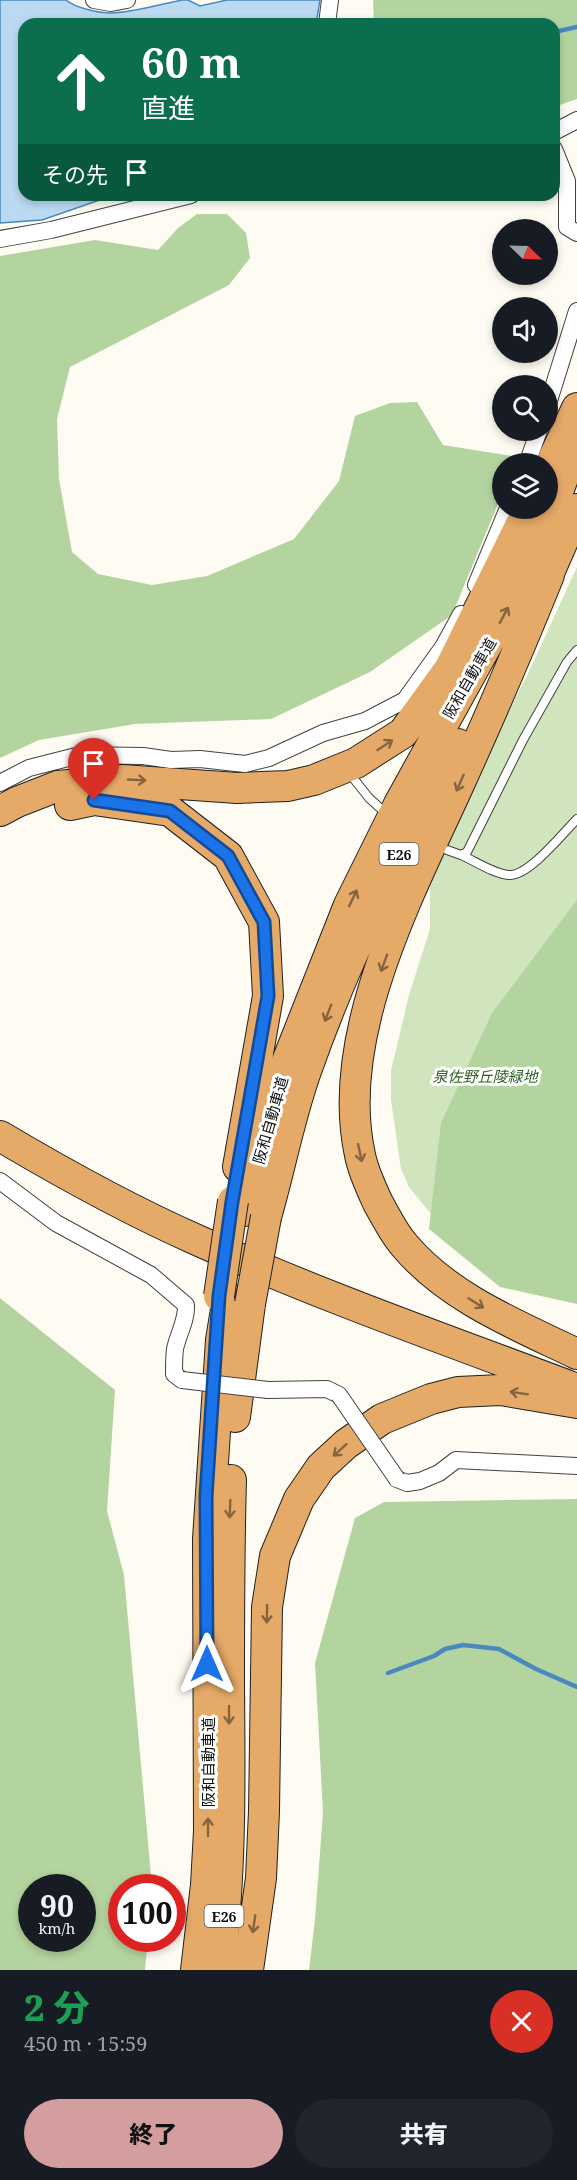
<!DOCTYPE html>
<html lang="ja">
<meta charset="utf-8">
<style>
:root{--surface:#171b24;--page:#20242c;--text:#f1f3f6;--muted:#9ea1a6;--accent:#d49e9f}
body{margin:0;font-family:"Noto Serif","Noto Sans JP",serif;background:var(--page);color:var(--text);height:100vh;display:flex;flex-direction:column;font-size:22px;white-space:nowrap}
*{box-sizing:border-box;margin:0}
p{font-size:20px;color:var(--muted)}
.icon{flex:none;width:33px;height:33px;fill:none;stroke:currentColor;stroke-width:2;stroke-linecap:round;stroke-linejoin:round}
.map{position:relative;height:1970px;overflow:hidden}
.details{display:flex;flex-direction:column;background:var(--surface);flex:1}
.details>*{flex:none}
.top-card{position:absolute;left:18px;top:18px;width:542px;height:183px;border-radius:18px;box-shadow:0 3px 9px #0003;background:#0b6e4f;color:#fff;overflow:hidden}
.needle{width:39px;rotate:113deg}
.fabs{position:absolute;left:492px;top:219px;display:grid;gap:12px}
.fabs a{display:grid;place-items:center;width:66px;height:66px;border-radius:50%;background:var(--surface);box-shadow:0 3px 9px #0003;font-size:30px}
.speed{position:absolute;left:18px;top:1874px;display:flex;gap:12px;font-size:30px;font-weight:700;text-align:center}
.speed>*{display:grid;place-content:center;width:78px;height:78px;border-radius:50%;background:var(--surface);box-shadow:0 3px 9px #0003;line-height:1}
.speed small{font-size:15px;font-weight:400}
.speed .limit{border:9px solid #d22;background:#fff;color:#111}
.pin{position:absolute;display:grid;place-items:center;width:51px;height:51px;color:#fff;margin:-62px -26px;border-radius:50% 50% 50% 0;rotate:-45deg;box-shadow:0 0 6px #0007}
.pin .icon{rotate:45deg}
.me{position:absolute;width:66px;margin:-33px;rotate:0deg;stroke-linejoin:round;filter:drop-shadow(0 0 4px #0008)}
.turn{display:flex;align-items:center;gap:21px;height:126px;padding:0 24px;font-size:27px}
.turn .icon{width:78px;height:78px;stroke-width:2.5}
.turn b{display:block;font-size:42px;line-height:51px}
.then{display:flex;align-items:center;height:57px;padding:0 24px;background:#0003;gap:12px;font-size:22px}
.round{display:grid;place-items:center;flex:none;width:63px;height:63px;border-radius:32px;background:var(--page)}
.overview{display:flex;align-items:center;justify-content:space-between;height:102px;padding:0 24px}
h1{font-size:36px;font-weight:800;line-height:45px;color:#1e9e55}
.cta{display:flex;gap:12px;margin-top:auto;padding:12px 24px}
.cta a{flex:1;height:69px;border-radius:36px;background:var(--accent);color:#111;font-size:24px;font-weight:800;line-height:69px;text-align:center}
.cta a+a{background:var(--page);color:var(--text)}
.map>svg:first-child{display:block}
.green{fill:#d0e5be}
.forest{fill:#b4d49f;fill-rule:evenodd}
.water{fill:#bbd9f0;stroke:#4a89c0;stroke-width:1.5}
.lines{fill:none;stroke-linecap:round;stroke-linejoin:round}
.stream{stroke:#4a89c0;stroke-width:4.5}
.service-casing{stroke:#424242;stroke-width:10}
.minor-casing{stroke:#424242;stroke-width:18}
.motorway-casing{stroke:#202020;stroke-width:32}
.service{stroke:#fff;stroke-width:8}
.minor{stroke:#fff;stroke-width:16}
.motorway{stroke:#e5a968;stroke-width:30}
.minor-bridge-casing{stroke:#424242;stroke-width:18;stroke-linecap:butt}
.motorway-bridge-casing{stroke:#202020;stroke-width:32;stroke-linecap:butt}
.minor-bridge{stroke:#fff;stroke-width:16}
.motorway-bridge{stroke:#e5a968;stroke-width:30}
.oneway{stroke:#856440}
.route-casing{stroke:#114b97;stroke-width:15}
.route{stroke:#1a73e8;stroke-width:10}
.labels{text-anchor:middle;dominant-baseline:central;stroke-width:6;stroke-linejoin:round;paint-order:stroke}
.shield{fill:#fff;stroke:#575757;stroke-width:1.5}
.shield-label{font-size:14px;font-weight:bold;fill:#0f0f0f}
.street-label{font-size:15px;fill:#0f0f0f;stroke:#fff}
.park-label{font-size:15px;font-style:italic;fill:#2e6025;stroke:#fff}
</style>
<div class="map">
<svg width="577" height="1970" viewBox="0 0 577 1970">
<rect width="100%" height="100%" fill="#fefcf2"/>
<path class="green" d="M577 567V1298L440 1225 409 1187 401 1169 391 1100V1071L409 995 430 929V885L453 828 505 716 526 678Z"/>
<path class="forest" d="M373 0H577V99L554 107V24H374Z
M197 214H227L246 233 250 258 229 285 70 367 57 419 59 479 72 552 98 574 152 585 207 576 294 539 339 481 355 416 390 403 417 402 443 445 518 457 516 463 502 464V494L452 615 370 672 271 719 135 724 39 740 0 758V256L95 240 158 250 178 228Z
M577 900V1304L500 1287 429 1229 441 1123 492 1013Z
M0 1298 115 1390 107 1511 124 1575 152 1887H122V1938H148L145 1970H0ZM32 1887H82V1938H32Z
M577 1499V1970H309L315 1920 323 1812 315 1663 355 1518 384 1502Z"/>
<path class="water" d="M0 0H66C75 8 99 13 111 13 130 13 162 4 182 0H188L200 6 227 0H320L316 24H24V195H114L42 220 0 223Z"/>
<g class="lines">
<path class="stream" d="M554 32 577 27
M388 1673 434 1656 445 1649 463 1645 499 1649 536 1669 577 1687"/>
<defs>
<path id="service" d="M350 774 369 798 380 808
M447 850 461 855 467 852 523 740 567 662 577 650
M461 855C475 861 494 874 509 875 529 876 563 833 577 819"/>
<path id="minor" d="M94 0 111 3 127 0
M327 24 330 0
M554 132 577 120
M554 149 567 181V227L577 233
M0 239 51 230 191 195
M548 404 577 311
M527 464 539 430
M476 585 508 508
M0 783 29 768 80 755 143 756 171 760 200 759 245 764 269 758 323 733 365 721 405 700 443 647 461 614
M0 1181 56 1223 151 1275 186 1305C187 1320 178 1334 175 1349 174 1357 174 1366 174 1374L182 1380
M268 1390 327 1389 339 1395
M397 1479 407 1483 420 1481 439 1473 456 1460 577 1466"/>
<path id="motorway" d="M554 457 577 408
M549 575C521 644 492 712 461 780 412 889 333 1033 360 1155 363 1171 371 1188 378 1203 386 1217 394 1234 405 1246 449 1298 517 1325 577 1354
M541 591 577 509
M70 805 94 800 170 811 228 856 264 922 268 996 238 1167
M0 811 17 802 58 786 122 780 237 788 288 786 314 780 356 763 403 733 450 668 529 508
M0 1136C64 1174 129 1210 197 1240 321 1296 450 1341 577 1389
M245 1211 271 1110 286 1064 349 905 399 804 516 592 554 503 577 439
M266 1217C280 1169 289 1119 306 1071 346 957 400 850 458 744
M235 1417 250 1304
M196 1970 206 1885 209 1831 208 1539 221 1340 228 1297
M219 1970C231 1876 230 1781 229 1686 229 1618 229 1549 231 1480
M248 1970 261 1878 264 1811 267 1607 275 1556 299 1499 321 1467 346 1444 382 1419 431 1399 458 1392 501 1390 577 1403"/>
</defs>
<use href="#service" class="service-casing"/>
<use href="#minor" class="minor-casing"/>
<use href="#motorway" class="motorway-casing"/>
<use href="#service" class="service"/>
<use href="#minor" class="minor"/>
<use href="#motorway" class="motorway"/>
<defs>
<path id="minor-bridge" d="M182 1380 268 1390
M339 1395 397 1479"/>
<path id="motorway-bridge" d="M219 1296 233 1201
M250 1304 266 1217"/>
</defs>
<use href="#minor-bridge" class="minor-bridge-casing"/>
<use href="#motorway-bridge" class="motorway-bridge-casing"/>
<use href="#minor-bridge" class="minor-bridge"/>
<use href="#motorway-bridge" class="motorway-bridge"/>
</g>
<defs><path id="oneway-shaft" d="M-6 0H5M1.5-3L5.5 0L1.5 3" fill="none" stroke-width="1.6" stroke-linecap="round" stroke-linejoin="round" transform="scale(1.5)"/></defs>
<g class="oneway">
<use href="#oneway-shaft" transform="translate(504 615) rotate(-62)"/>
<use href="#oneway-shaft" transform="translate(385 745) rotate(-33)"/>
<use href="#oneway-shaft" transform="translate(137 780) rotate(3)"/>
<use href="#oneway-shaft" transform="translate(460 783) rotate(114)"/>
<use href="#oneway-shaft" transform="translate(353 898) rotate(-65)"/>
<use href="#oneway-shaft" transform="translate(384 963) rotate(110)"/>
<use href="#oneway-shaft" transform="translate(328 1013) rotate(111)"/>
<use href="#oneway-shaft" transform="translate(360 1153) rotate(78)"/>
<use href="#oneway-shaft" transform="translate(476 1303) rotate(32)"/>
<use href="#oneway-shaft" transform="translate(519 1393) rotate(-171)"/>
<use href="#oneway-shaft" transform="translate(340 1450) rotate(138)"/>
<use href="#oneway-shaft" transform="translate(230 1509) rotate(92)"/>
<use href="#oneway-shaft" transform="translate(267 1614) rotate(91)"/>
<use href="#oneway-shaft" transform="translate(229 1715) rotate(90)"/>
<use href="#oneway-shaft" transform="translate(208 1827) rotate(-90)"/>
<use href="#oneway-shaft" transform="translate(254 1924) rotate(98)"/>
</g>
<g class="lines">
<defs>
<path id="route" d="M94 800 170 811 228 856 264 922 268 996 232 1202 219 1296 206 1496 207 1664"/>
</defs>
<use href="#route" class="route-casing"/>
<use href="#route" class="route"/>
</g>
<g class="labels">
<g class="shield">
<rect x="379.5" y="843" width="39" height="22" rx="4.5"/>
<rect x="204.5" y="1905" width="39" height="22" rx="4.5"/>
</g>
<g class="shield-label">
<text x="399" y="854">E26</text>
<text x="224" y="1916">E26</text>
</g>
<g class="street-label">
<text transform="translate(469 678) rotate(-60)">阪和自動車道</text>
<text transform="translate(270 1120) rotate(-74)">阪和自動車道</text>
<text transform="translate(208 1762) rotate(-90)">阪和自動車道</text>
</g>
<g class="park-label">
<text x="485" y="1076">泉佐野丘陵緑地</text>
</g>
</g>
</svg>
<div class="fabs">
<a><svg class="needle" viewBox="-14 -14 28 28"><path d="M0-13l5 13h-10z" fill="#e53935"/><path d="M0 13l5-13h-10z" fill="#9ea1a6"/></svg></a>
<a><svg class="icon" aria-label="sound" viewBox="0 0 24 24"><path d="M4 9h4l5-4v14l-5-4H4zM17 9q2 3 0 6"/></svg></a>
<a><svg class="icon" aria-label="search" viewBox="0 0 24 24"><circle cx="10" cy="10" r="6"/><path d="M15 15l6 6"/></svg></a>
<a><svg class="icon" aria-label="layers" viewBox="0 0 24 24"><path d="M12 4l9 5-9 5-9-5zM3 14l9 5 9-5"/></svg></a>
</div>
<div class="speed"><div>90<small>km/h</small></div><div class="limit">100</div></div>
<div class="pin" style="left:94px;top:800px;background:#d93025"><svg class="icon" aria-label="arrive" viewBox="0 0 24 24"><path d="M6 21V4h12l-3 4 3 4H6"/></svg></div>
<svg class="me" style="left:207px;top:1664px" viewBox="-20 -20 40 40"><path d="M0-17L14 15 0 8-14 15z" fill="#1a73e8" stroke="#fff" stroke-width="4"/></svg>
<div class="top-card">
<div class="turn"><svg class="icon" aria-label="ahead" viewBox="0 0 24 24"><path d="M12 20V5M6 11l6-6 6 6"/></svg><div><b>60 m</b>直進</div></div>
<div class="then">その先<svg class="icon" aria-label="arrive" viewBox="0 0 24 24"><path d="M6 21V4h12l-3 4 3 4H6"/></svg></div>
</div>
</div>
<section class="details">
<div class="overview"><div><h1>2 分</h1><p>450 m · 15:59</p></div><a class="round" style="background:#d93025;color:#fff"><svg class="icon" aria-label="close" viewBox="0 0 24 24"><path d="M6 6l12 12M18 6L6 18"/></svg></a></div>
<div class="cta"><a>終了</a><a>共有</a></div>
</section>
